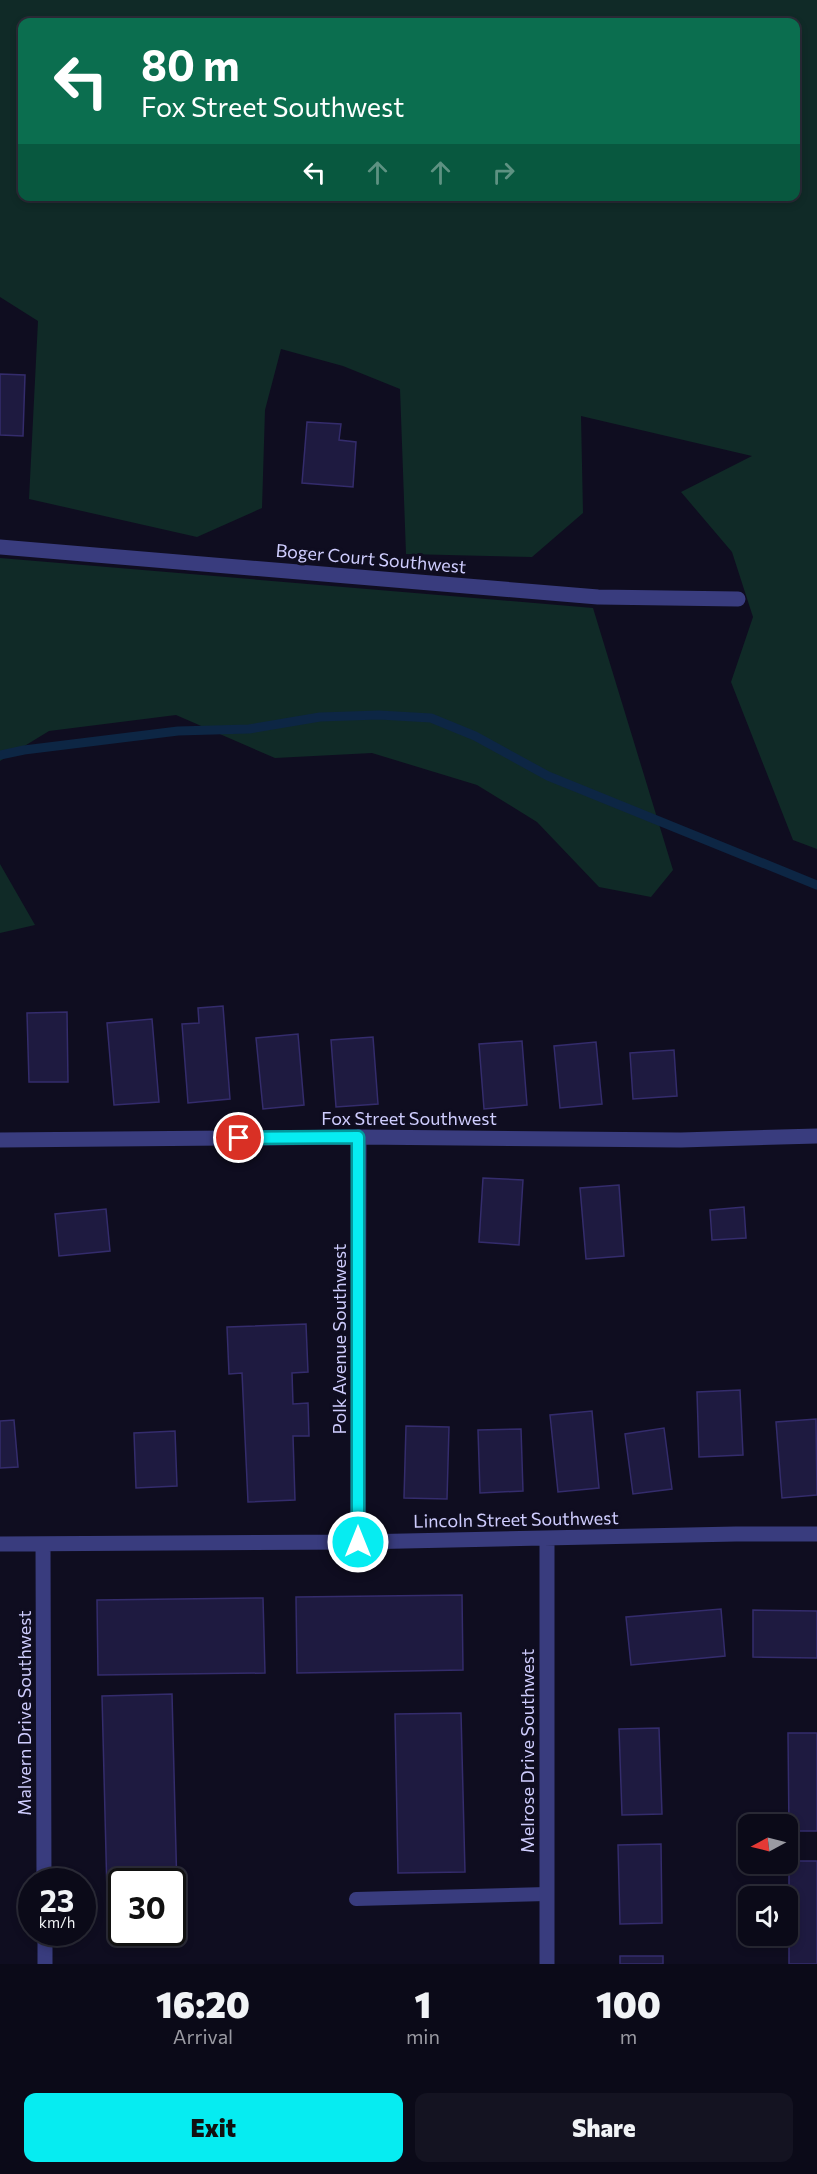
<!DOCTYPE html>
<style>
:root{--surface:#0b0a18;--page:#141321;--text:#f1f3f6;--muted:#9a9aa2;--line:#2b2b37;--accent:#06ecf1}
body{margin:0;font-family:Commissioner,sans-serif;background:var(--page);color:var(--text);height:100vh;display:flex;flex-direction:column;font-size:22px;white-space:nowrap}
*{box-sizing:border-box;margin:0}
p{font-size:20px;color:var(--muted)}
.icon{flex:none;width:33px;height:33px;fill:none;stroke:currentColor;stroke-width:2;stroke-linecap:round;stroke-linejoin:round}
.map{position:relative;height:1964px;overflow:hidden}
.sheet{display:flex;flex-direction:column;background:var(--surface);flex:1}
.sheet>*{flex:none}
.banner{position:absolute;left:18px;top:18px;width:782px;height:183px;border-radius:12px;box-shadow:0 3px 9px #0003,0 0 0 2px var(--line);background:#0b6e4f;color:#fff;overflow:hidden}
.needle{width:39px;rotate:263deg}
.fabs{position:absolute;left:738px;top:1814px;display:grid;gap:12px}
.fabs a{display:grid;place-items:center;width:60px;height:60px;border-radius:12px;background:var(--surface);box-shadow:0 3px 9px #0003,0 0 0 2px var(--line);font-size:30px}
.speed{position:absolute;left:18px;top:1868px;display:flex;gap:12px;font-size:30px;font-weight:700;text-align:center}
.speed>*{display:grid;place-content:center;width:78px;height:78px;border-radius:50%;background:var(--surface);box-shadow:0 3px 9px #0003,0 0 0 2px var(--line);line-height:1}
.speed small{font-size:15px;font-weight:400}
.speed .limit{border:3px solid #111;border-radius:9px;background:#fff;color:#111}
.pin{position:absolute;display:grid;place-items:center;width:51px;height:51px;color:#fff;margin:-26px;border:3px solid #fff;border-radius:50%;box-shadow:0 2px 6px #0007}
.me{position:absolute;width:66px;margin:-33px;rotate:0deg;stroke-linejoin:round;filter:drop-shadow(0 0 4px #0008)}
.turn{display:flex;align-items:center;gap:21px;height:126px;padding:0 24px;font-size:27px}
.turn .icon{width:78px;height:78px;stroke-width:2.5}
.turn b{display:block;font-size:42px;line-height:51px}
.lanes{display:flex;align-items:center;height:57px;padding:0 24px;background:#0003;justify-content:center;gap:30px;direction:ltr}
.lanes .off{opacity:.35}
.eta{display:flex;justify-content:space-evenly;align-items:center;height:102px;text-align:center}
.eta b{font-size:36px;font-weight:800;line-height:42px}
.action{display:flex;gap:12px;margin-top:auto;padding:12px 24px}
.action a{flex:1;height:69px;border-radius:12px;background:var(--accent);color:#111;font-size:24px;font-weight:800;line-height:69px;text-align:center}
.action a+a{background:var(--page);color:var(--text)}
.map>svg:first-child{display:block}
.green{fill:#102a27;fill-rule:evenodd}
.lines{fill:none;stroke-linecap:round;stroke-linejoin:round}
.stream{stroke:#0d2644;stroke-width:9}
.building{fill:#1e1a40;stroke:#342c6c;stroke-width:1.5}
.service{stroke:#393c7e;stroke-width:14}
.minor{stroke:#393c7e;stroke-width:15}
.route-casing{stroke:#04999d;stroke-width:15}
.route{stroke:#06ecf1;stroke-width:10}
.labels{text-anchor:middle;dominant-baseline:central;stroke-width:6;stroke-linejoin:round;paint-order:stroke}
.street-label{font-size:18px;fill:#cfcdfe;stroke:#0f0d20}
</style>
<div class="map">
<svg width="817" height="1964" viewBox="0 0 817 1964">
<rect width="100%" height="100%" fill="#0f0d20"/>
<path class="green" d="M0 0H817V849L793 840 731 682 753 617 732 552 681 492 752 456 581 416 583 513 532 557 406 554 400 389 343 366 281 349 265 410 262 508 197 537 29 499 38 321 0 297ZM22 22H795V196H22Z
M0 558 593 608 673 870 651 897 599 887 537 822 477 785 372 753 275 758 176 715 49 731 0 761Z
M0 864 35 925 0 933Z"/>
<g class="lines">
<path class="stream" d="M0 755 24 750 178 731 249 729 320 717 379 715 431 718 475 736 548 776 817 885"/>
</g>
<path class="building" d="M0 374 25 375 23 436 0 435Z
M307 422 341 424 339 440 356 442 353 487 302 483Z
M223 1006 230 1099 188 1103 182 1024 199 1023 198 1008Z
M67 1012 68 1082H29L27 1013Z
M152 1019 159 1102 114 1105 107 1023Z
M298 1034 304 1105 263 1109 256 1038Z
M373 1037 378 1104 336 1107 331 1040Z
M522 1041 527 1105 484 1109 479 1044Z
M596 1042 602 1104 560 1108 554 1046Z
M674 1050 677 1096 633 1099 630 1053Z
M483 1178 523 1180 519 1245 479 1242Z
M619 1185 624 1256 586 1259 580 1188Z
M744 1207 746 1238 712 1240 710 1210Z
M106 1209 110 1251 59 1256 55 1214Z
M306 1324 308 1372 292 1373 293 1404 308 1403 309 1436H293L295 1500 248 1502 242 1373 229 1374 227 1327Z
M740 1390 743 1455 699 1457 697 1392Z
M592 1411 599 1488 558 1492 550 1415Z
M816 1419 817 1495 782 1498 776 1422Z
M14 1420 18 1467 0 1468V1421Z
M406 1426 449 1427 447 1499 404 1498Z
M664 1428 672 1489 633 1494 625 1434Z
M521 1429 523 1491 480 1493 478 1430Z
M175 1431 177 1486 136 1488 134 1433Z
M462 1595 463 1670 297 1673 296 1597Z
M263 1598 265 1673 98 1675 97 1600Z
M721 1609 725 1656 631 1665 626 1617Z
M753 1610 817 1611V1658L753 1657Z
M172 1694 178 1930 172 1931V1881H122V1932H108L102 1696Z
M461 1713 465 1872 398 1873 395 1714Z
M659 1728 662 1814 622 1815 619 1729Z
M788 1733H817V1831H789Z
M661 1844 662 1923 620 1924 618 1845Z
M789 1861H817V1964H789Z
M620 1956H663V1964H620Z"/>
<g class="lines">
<path class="service" d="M356 1899 547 1894"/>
<path class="minor" d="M0 547 598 597 738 599
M0 1140 359 1137 681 1140 817 1136
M358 1542 359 1137
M0 1544 358 1542 736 1534H817
M43 1544 44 1881
M45 1932V1964
M547 1964V1538"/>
</g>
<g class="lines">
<defs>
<path id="route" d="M239 1138 358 1137V1542"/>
</defs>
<use href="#route" class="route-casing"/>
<use href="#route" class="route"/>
</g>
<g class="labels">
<g class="street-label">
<text transform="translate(371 558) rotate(5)">Boger Court Southwest</text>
<text x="409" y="1118">Fox Street Southwest</text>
<text transform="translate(339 1339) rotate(-90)">Polk Avenue Southwest</text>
<text transform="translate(516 1519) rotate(-1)">Lincoln Street Southwest</text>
<text transform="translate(24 1713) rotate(-90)">Malvern Drive Southwest</text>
<text transform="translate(527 1751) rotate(-90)">Melrose Drive Southwest</text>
</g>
</g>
</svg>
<div class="fabs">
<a><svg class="needle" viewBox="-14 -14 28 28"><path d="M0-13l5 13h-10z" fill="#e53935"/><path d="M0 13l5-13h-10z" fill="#9a9aa2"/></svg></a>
<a><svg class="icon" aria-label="sound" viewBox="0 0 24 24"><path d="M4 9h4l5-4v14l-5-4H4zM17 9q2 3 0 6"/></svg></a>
</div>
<div class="speed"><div>23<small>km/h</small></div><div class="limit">30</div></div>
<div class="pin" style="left:239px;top:1138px;background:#d93025"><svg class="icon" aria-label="arrive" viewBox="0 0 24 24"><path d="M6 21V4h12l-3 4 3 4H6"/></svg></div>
<svg class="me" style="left:358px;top:1542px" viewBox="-20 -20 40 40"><circle r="17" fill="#06ecf1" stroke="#fff" stroke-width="3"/><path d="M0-11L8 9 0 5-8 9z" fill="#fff"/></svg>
<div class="banner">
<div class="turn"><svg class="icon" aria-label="left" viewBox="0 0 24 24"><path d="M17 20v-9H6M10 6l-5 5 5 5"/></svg><div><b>80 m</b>Fox Street Southwest</div></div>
<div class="lanes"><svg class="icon" aria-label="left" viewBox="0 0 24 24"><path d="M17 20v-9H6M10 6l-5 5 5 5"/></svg><svg class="icon off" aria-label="ahead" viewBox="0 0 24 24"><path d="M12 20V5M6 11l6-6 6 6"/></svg><svg class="icon off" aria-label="ahead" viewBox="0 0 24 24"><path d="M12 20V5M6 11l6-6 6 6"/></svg><svg class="icon off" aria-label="right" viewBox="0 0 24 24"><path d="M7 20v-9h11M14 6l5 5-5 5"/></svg></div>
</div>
</div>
<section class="sheet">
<div class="eta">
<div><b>16:20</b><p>Arrival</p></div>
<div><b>1</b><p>min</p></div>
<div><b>100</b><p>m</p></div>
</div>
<div class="action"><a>Exit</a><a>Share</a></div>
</section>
